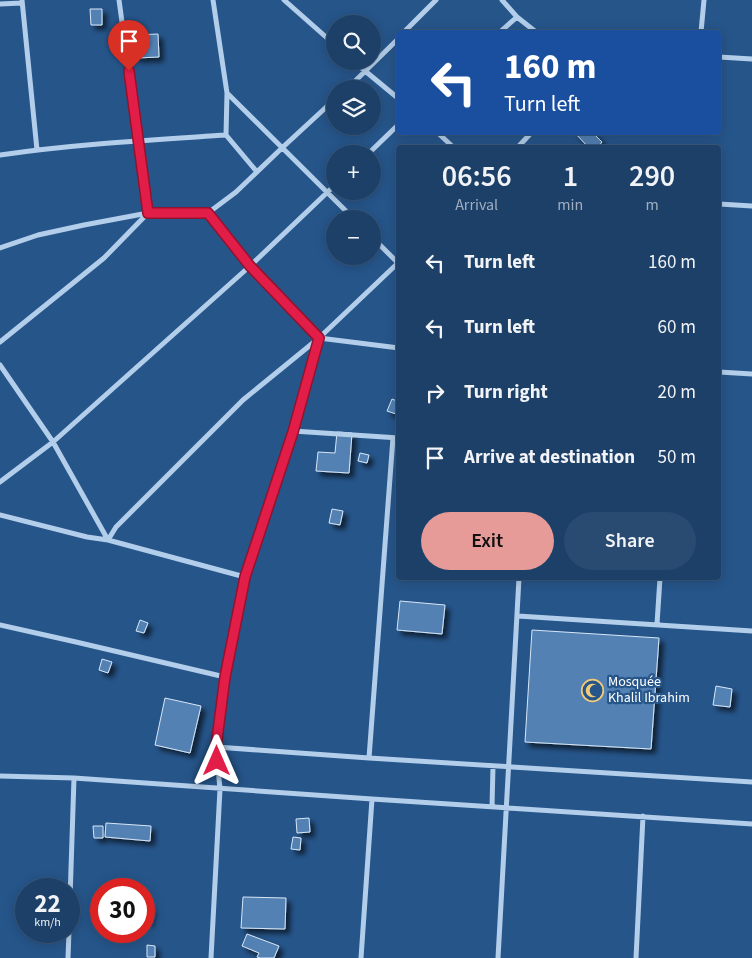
<!DOCTYPE html>
<meta charset="utf-8">
<style>
:root{--surface:#1c4068;--page:#294b71;--text:#f1f3f6;--muted:#a0afc0;--line:#3a597c;--accent:#e69b98}
body{margin:0;font-family:"Source Sans 3",sans-serif;background:var(--page);color:var(--text);height:100vh;display:flex;flex-direction:column;font-size:19px;white-space:nowrap}
*{box-sizing:border-box;margin:0}
p{font-size:16px;color:var(--muted)}
.icon{flex:none;width:28px;height:28px;fill:none;stroke:currentColor;stroke-width:2;stroke-linecap:round;stroke-linejoin:round}
.map{position:relative;flex:1;overflow:hidden}
.details{position:absolute;left:396px;top:145px;width:325px;height:435px;display:flex;flex-direction:column;background:var(--surface);border-radius:5px;box-shadow:0 2px 12px #0003,0 0 0 1px var(--line)}
.details>*{flex:none}
.top-card{position:absolute;left:396px;top:30px;width:325px;height:105px;border-radius:5px;box-shadow:0 2px 12px #0003,0 0 0 1px var(--line);background:#1a4fa0;color:#fff;overflow:hidden}
.controls{position:absolute;left:326px;top:15px;display:grid;gap:10px}
.controls a{display:grid;place-items:center;width:55px;height:55px;border-radius:50%;background:var(--surface);box-shadow:0 2px 12px #0003,0 0 0 1px var(--line);font-size:25px}
.speed{position:absolute;left:15px;top:878px;display:flex;gap:10px;font-size:25px;font-weight:700;text-align:center}
.speed>*{display:grid;place-content:center;width:65px;height:65px;border-radius:50%;background:var(--surface);box-shadow:0 2px 12px #0003,0 0 0 1px var(--line);line-height:1}
.speed small{font-size:12px;font-weight:400}
.speed .limit{border:8px solid #d22;background:#fff;color:#111}
.pin{position:absolute;display:grid;place-items:center;width:42px;height:42px;color:#fff;margin:-51px -21px;border-radius:50% 50% 50% 0;rotate:-45deg;box-shadow:0 0 5px #0007}
.pin .icon{rotate:45deg}
.me{position:absolute;width:55px;margin:-28px;rotate:0deg;stroke-linejoin:round;filter:drop-shadow(0 0 4px #0008)}
.turn{display:flex;align-items:center;gap:18px;height:105px;padding:0 25px;font-size:22px}
.turn .icon{width:65px;height:65px;stroke-width:2.5}
.turn b{display:block;font-size:35px;line-height:42px}
.eta{display:flex;justify-content:space-evenly;align-items:center;height:85px;text-align:center}
.eta b{font-size:30px;font-weight:600;line-height:35px}
.cta{display:flex;gap:10px;margin-top:auto;padding:10px 25px}
.cta a{flex:1;height:58px;border-radius:30px;background:var(--accent);color:#111;font-size:20px;font-weight:600;line-height:58px;text-align:center}
.cta a+a{background:var(--page);color:var(--text)}
ul{padding:0;list-style:none}
li{display:flex;align-items:center;gap:15px;height:65px;padding:0 25px}
li div{flex:1}
li b{display:block;font-size:19px}
li em{font-style:normal}
.map>svg:first-child{display:block}
.building{fill:#5281b3;stroke:#d7e7f7;filter:url(#shadow)}
.lines{fill:none;stroke-linecap:round;stroke-linejoin:round}
.street{stroke:#b3ceea;stroke-width:5}
.route-casing{stroke:#92132f;stroke-width:12}
.route{stroke:#e11d48;stroke-width:9}
.labels{text-anchor:middle;dominant-baseline:central;stroke-width:4.5;stroke-linejoin:round;paint-order:stroke}
.poi-label{font-size:14px;fill:#fff;stroke:#26558a;text-anchor:start}
</style>
<div class="map">
<svg width="752" height="958" viewBox="0 0 752 958">
<defs>
<filter id="shadow"><feDropShadow dx="4.5" dy="4.5" stdDeviation="2.5" flood-color="#0009"/></filter>
</defs>
<rect width="100%" height="100%" fill="#26558a"/>
<path class="building" d="M90 9H102V25H91Z
M158 34 159 57 136 58 135 35Z
M574 132H592L602 142 597 148H589Z
M392 399 399 402V415L387 411Z
M337 432 352 433 349 473 316 471 318 452 335 453Z
M360 453 369 455 367 463 358 461Z
M332 509 343 511 340 525 329 523Z
M400 601 445 605 442 634 397 630Z
M140 620 148 623 144 633 136 631Z
M532 630 659 638 651 749 525 742Z
M102 659 112 662 108 673 99 670Z
M716 686 732 689 730 707 713 705Z
M165 698 201 706 190 753 155 745Z
M309 818 310 832 297 833 296 819Z
M106 823 151 826 150 841 105 837Z
M93 826H103V838H94Z
M293 837 301 838 300 850 291 849Z
M243 897 286 898 285 929 241 928Z
M92 900 101 901V917L91 916Z
M144 906 151 908 148 922 144 921Z
M247 934 279 946 274 958H260L257 957 259 953 242 946Z
M147 945 155 946V957H147Z"/>
<g class="lines">
<path class="street" d="M22 0 37 150
M213 0 227 93 226 135 257 172
M284 0 335 45
M502 0 517 17 536 32
M0 4 22 3
M404 32 436 0
M500 32 517 17
M701 32 704 0
M719 57 752 59
M353 61 399 99
M347 89 399 38
M227 93 354 219
M437 132 454 148
M517 148 532 132
M368 154 399 124
M0 155C75 144 151 140 226 135
M719 204 752 206
M208 213 250 266 319 338 399 348
M372 237 398 263
M0 248 38 235 84 225 148 213H208L236 192 283 147 335 99
M0 342 104 258 148 213 119 0
M0 365 53 442 108 540 116 527 243 400 319 338 399 262
M719 372 752 374
M293 431 399 438
M0 482 53 442 250 266 335 185
M0 515 87 537 108 540 245 577
M518 616 752 631
M657 624 660 578
M0 625 76 642 225 677
M216 747 369 758 752 782
M369 758 393 438
M0 776 74 778 372 799 752 824
M492 807 493 766
M69 929 74 778
M68 958 69 931
M211 958 220 789 216 747 225 677 245 577 293 431 319 338
M361 958 372 799
M498 958 519 578
M636 958 643 816"/>
</g>
<g class="lines">
<defs>
<path id="route" d="M129 71 148 213H208L250 266 319 338 293 432 245 577 225 677 216 747 217 761"/>
</defs>
<use href="#route" class="route-casing"/>
<use href="#route" class="route"/>
</g>
<defs>
<symbol id="mosque-ring" viewBox="-11 -11 22 22"><circle r="9.5" fill="#26558a" stroke="#f3cb78" stroke-width="1.5"/><path d="M3.5-4.9A6 6 0 1 0 3.5 4.9A5 5 0 1 1 3.5-4.9Z" fill="#f3cb78"/></symbol>
</defs>
<g fill-rule="evenodd">
<use href="#mosque-ring" x="580" y="678" width="25" height="25"/>
</g>
<g class="labels">
<g class="poi-label">
<text x="608" y="682">Mosquée<tspan x="608" dy="16">Khalil Ibrahim</tspan></text>
</g>
</g>
</svg>
<div class="controls">
<a><svg class="icon" aria-label="search" viewBox="0 0 24 24"><circle cx="10" cy="10" r="6"/><path d="M15 15l6 6"/></svg></a>
<a><svg class="icon" aria-label="layers" viewBox="0 0 24 24"><path d="M12 4l9 5-9 5-9-5zM3 14l9 5 9-5"/></svg></a>
<a>+</a>
<a>−</a>
</div>
<div class="speed"><div>22<small>km/h</small></div><div class="limit">30</div></div>
<div class="pin" style="left:129px;top:71px;background:#d93025"><svg class="icon" aria-label="arrive" viewBox="0 0 24 24"><path d="M6 21V4h12l-3 4 3 4H6"/></svg></div>
<svg class="me" style="left:217px;top:761px" viewBox="-20 -20 40 40"><path d="M0-17L14 15 0 8-14 15z" fill="#e11d48" stroke="#fff" stroke-width="4"/></svg>
<div class="top-card">
<div class="turn"><svg class="icon" aria-label="left" viewBox="0 0 24 24"><path d="M17 20v-9H6M10 6l-5 5 5 5"/></svg><div><b>160 m</b>Turn left</div></div>
</div>
<section class="details">
<div class="eta">
<div><b>06:56</b><p>Arrival</p></div>
<div><b>1</b><p>min</p></div>
<div><b>290</b><p>m</p></div>
</div>
<ul>
<li><svg class="icon" aria-label="left" viewBox="0 0 24 24"><path d="M17 20v-9H6M10 6l-5 5 5 5"/></svg><div><b>Turn left</b></div><em>160 m</em></li>
<li><svg class="icon" aria-label="left" viewBox="0 0 24 24"><path d="M17 20v-9H6M10 6l-5 5 5 5"/></svg><div><b>Turn left</b></div><em>60 m</em></li>
<li><svg class="icon" aria-label="right" viewBox="0 0 24 24"><path d="M7 20v-9h11M14 6l5 5-5 5"/></svg><div><b>Turn right</b></div><em>20 m</em></li>
<li><svg class="icon" aria-label="arrive" viewBox="0 0 24 24"><path d="M6 21V4h12l-3 4 3 4H6"/></svg><div><b>Arrive at destination</b></div><em>50 m</em></li>
</ul>
<div class="cta"><a>Exit</a><a>Share</a></div>
</section>
</div>
